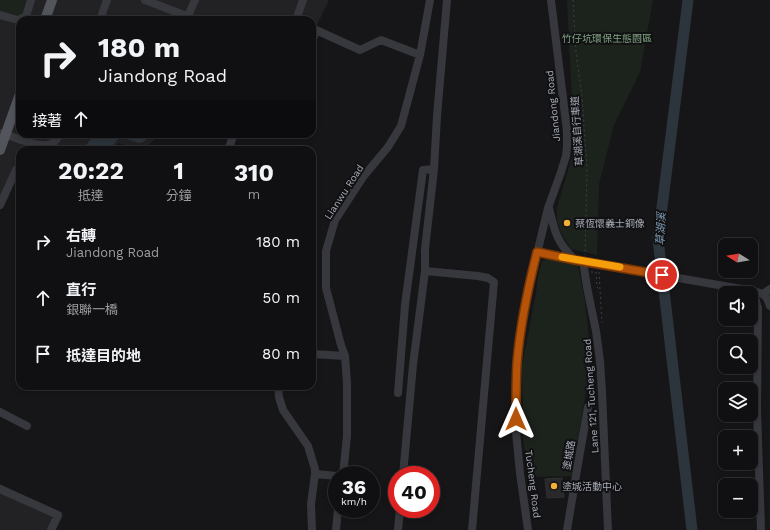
<!DOCTYPE html>
<html lang="zh-TW">
<meta charset="utf-8">
<style>
:root{--surface:#101012;--page:#19191b;--text:#f1f3f6;--muted:#9c9d9f;--line:#303032}
body{margin:0;font-family:"Work Sans","Noto Sans TC",sans-serif;background:var(--page);color:var(--text);height:100vh;display:flex;flex-direction:column;font-size:15px;white-space:nowrap}
*{box-sizing:border-box;margin:0}
p{font-size:13px;color:var(--muted)}
.icon{flex:none;width:22px;height:22px;fill:none;stroke:currentColor;stroke-width:2;stroke-linecap:round;stroke-linejoin:round}
.map{position:relative;flex:1;overflow:hidden}
.sheet{position:absolute;left:16px;top:146px;width:300px;height:244px;display:flex;flex-direction:column;background:var(--surface);border-radius:12px;box-shadow:0 2px 6px #0003,0 0 0 1px var(--line)}
.sheet>*{flex:none}
.guide{position:absolute;left:16px;top:16px;width:300px;height:122px;border-radius:12px;box-shadow:0 2px 6px #0003,0 0 0 1px var(--line);background:#101012;color:var(--text);overflow:hidden}
.needle{width:26px;rotate:281deg}
.tools{position:absolute;left:718px;top:238px;display:grid;gap:8px}
.tools a{display:grid;place-items:center;width:40px;height:40px;border-radius:8px;background:var(--surface);box-shadow:0 2px 6px #0003,0 0 0 1px var(--line);font-size:20px}
.speed{position:absolute;left:328px;top:466px;display:flex;gap:8px;font-size:20px;font-weight:700;text-align:center}
.speed>*{display:grid;place-content:center;width:52px;height:52px;border-radius:50%;background:var(--surface);box-shadow:0 2px 6px #0003,0 0 0 1px var(--line);line-height:1}
.speed small{font-size:10px;font-weight:400}
.speed .limit{border:6px solid #d22;background:#fff;color:#111}
.pin{position:absolute;display:grid;place-items:center;width:34px;height:34px;color:#fff;margin:-17px;border:2px solid #fff;border-radius:50%;box-shadow:0 1px 4px #0007}
.me{position:absolute;width:44px;margin:-22px;rotate:0deg;stroke-linejoin:round;filter:drop-shadow(0 0 3px #0008)}
.turn{display:flex;align-items:center;gap:14px;height:84px;padding:0 16px;font-size:18px}
.turn .icon{width:52px;height:52px;stroke-width:2.5}
.turn b{display:block;font-size:28px;line-height:34px}
.then{display:flex;align-items:center;height:38px;padding:0 16px;background:#0003;gap:8px;font-size:15px}
.eta{display:flex;justify-content:space-evenly;align-items:center;height:68px;text-align:center}
.eta b{font-size:24px;font-weight:700;line-height:28px}
ul{padding:0;list-style:none}
li{display:flex;align-items:center;gap:12px;height:56px;padding:0 16px}
li div{flex:1}
li b{display:block;font-size:15px}
li em{font-style:normal}
.map>svg:first-child{display:block}
.built{fill:#222225}
.green{fill:#1c231d}
.water{fill:#2c353c}
.lines{fill:none;stroke-linecap:round;stroke-linejoin:round}
.river{stroke:#2c353c;stroke-width:11}
.building{fill:#29292c;stroke:#303034}
.path{stroke:#3d3f44;stroke-width:1;stroke-dasharray:2 3;stroke-linecap:butt}
.minor{stroke:#37383d;stroke-width:8}
.major{stroke:#53555c;stroke-width:10}
.route-casing{stroke:#753606;stroke-width:10}
.route{stroke:#b45309;stroke-width:7}
.slow{stroke:#f59e0b;stroke-width:7}
.poi-dot{fill:#f2b134;stroke:#111113;stroke-width:1.5}
.labels{text-anchor:middle;dominant-baseline:central;stroke-width:4;stroke-linejoin:round;paint-order:stroke}
.park-label{font-size:10px;fill:#7fa381;stroke:#111113}
.street-label{font-size:10px;fill:#a8adb8;stroke:#111113}
.poi-label{font-size:10px;fill:#a8adb8;stroke:#111113;text-anchor:start}
.water-label{font-size:11px;font-style:italic;fill:#7f9bb3;stroke:#111113}
</style>
<div class="map">
<svg width="770" height="530" viewBox="0 0 770 530">
<rect width="100%" height="100%" fill="#161618"/>
<path class="built" d="M0 0H329L318 23 312 42V20H20V134H160L143 150H136L119 143 113 150H20V168L17 166 0 202Z
M0 484 63 516 56 530H0Z"/>
<path class="green" d="M0 0H28C26 7 25 13 17 16L0 10Z
M567 0H653L640 72 614 125 599 184 597 255 571 249 561 233 557 220V208L572 157V102Z
M548 259 576 264 578 266 585 301 591 360 572 476 528 477 523 436 522 366 536 293 538 277 542 261Z"/>
<path class="water" d="M95 134H154L143 142 139 143 120 137 109 150H82Z"/>
<g class="lines">
<path class="river" d="M688 0 658 239 692 530"/>
</g>
<path class="building" d="M562 478 564 497 547 498 545 479Z"/>
<g class="lines">
<path class="path" d="M573 0 576 52 582 97 587 169 585 255
M591 272H596L597 287 599 289
M599 272 602 323"/>
<path class="minor" d="M145 0 197 20
M0 15 18 20 26 16 31 0
M188 16 195 0
M100 20 107 0
M296 20 303 0
M312 42 316 30 360 50 381 40 420 55
M0 133C7 135 14 137 21 140 35 144 52 152 60 134
M228 150 234 134
M0 205 16 170 20 173
M549 208C555 232 556 241 574 259
M537 251 575 260 753 291C764 294 766 294 770 306
M583 261 587 287 596 331 600 361 602 392 608 530
M425 271 478 276 488 278 494 282 472 530
M753 291 758 308 757 410 761 530
M763 294 770 289
M312 354 345 356
M278 386 279 397 283 410 308 446 315 469V474L337 476
M398 393 405 305 423 170 434 169
M0 412 27 426
M343 475 347 436V383L345 356 341 345 326 288V251L335 220 363 177 388 147 401 126 420 55 430 0
M403 475 413 365 425 271V249L434 169 437 116 447 0
M0 489 58 515 51 530
M312 530 311 504 315 474
M336 530 338 509
M398 530 400 509
M528 530 520 473 516 432 517 362 522 323 529 287 548 208 561 172 566 156 567 147V131L551 0
M567 530 578 464 588 407"/>
<path class="major" d="M45 20 52 0
M0 150 20 94"/>
</g>
<g class="lines">
<defs>
<path id="route" d="M516 419C516 400 516 382 517 363 520 326 528 288 537 252L575 260 662 275"/>
</defs>
<use href="#route" class="route-casing"/>
<use href="#route" class="route"/>
<path class="slow" d="M562 257 620 267"/>
</g>
<g class="poi-dot">
<circle cx="567" cy="223" r="4"/>
<circle cx="554" cy="486" r="4"/>
</g>
<g class="labels">
<g class="park-label">
<text x="607" y="38">竹仔坑環保生態園區</text>
</g>
<g class="street-label">
<text transform="translate(553 106) rotate(-96)">Jiandong Road</text>
<text transform="translate(577 131) rotate(-94)">草湖溪自行車道</text>
<text transform="translate(344 192) rotate(-57)">Lianwu Road</text>
<text transform="translate(591 396) rotate(-94)">Lane 121, Tucheng Road</text>
<text transform="translate(569 455) rotate(-80)">塗城路</text>
<text transform="translate(533 484) rotate(83)">Tucheng Road</text>
</g>
<g class="poi-label">
<text x="575" y="223">蔡恆懷義士銅像</text>
<text x="562" y="486">塗城活動中心</text>
</g>
<g class="water-label">
<text transform="translate(661 229) rotate(-87)">草湖溪</text>
</g>
</g>
</svg>
<div class="tools">
<a><svg class="needle" viewBox="-14 -14 28 28"><path d="M0-13l5 13h-10z" fill="#e53935"/><path d="M0 13l5-13h-10z" fill="#9c9d9f"/></svg></a>
<a><svg class="icon" aria-label="sound" viewBox="0 0 24 24"><path d="M4 9h4l5-4v14l-5-4H4zM17 9q2 3 0 6"/></svg></a>
<a><svg class="icon" aria-label="search" viewBox="0 0 24 24"><circle cx="10" cy="10" r="6"/><path d="M15 15l6 6"/></svg></a>
<a><svg class="icon" aria-label="layers" viewBox="0 0 24 24"><path d="M12 4l9 5-9 5-9-5zM3 14l9 5 9-5"/></svg></a>
<a>+</a>
<a>−</a>
</div>
<div class="speed"><div>36<small>km/h</small></div><div class="limit">40</div></div>
<div class="pin" style="left:662px;top:275px;background:#d93025"><svg class="icon" aria-label="arrive" viewBox="0 0 24 24"><path d="M6 21V4h12l-3 4 3 4H6"/></svg></div>
<svg class="me" style="left:516px;top:419px" viewBox="-20 -20 40 40"><path d="M0-17L14 15 0 8-14 15z" fill="#b45309" stroke="#fff" stroke-width="4"/></svg>
<div class="guide">
<div class="turn"><svg class="icon" aria-label="right" viewBox="0 0 24 24"><path d="M7 20v-9h11M14 6l5 5-5 5"/></svg><div><b>180 m</b>Jiandong Road</div></div>
<div class="then">接著<svg class="icon" aria-label="ahead" viewBox="0 0 24 24"><path d="M12 20V5M6 11l6-6 6 6"/></svg></div>
</div>
<section class="sheet">
<div class="eta">
<div><b>20:22</b><p>抵達</p></div>
<div><b>1</b><p>分鐘</p></div>
<div><b>310</b><p>m</p></div>
</div>
<ul>
<li><svg class="icon" aria-label="right" viewBox="0 0 24 24"><path d="M7 20v-9h11M14 6l5 5-5 5"/></svg><div><b>右轉</b><p>Jiandong Road</p></div><em>180 m</em></li>
<li><svg class="icon" aria-label="ahead" viewBox="0 0 24 24"><path d="M12 20V5M6 11l6-6 6 6"/></svg><div><b>直行</b><p>銀聯一橋</p></div><em>50 m</em></li>
<li><svg class="icon" aria-label="arrive" viewBox="0 0 24 24"><path d="M6 21V4h12l-3 4 3 4H6"/></svg><div><b>抵達目的地</b></div><em>80 m</em></li>
</ul>
</section>
</div>
